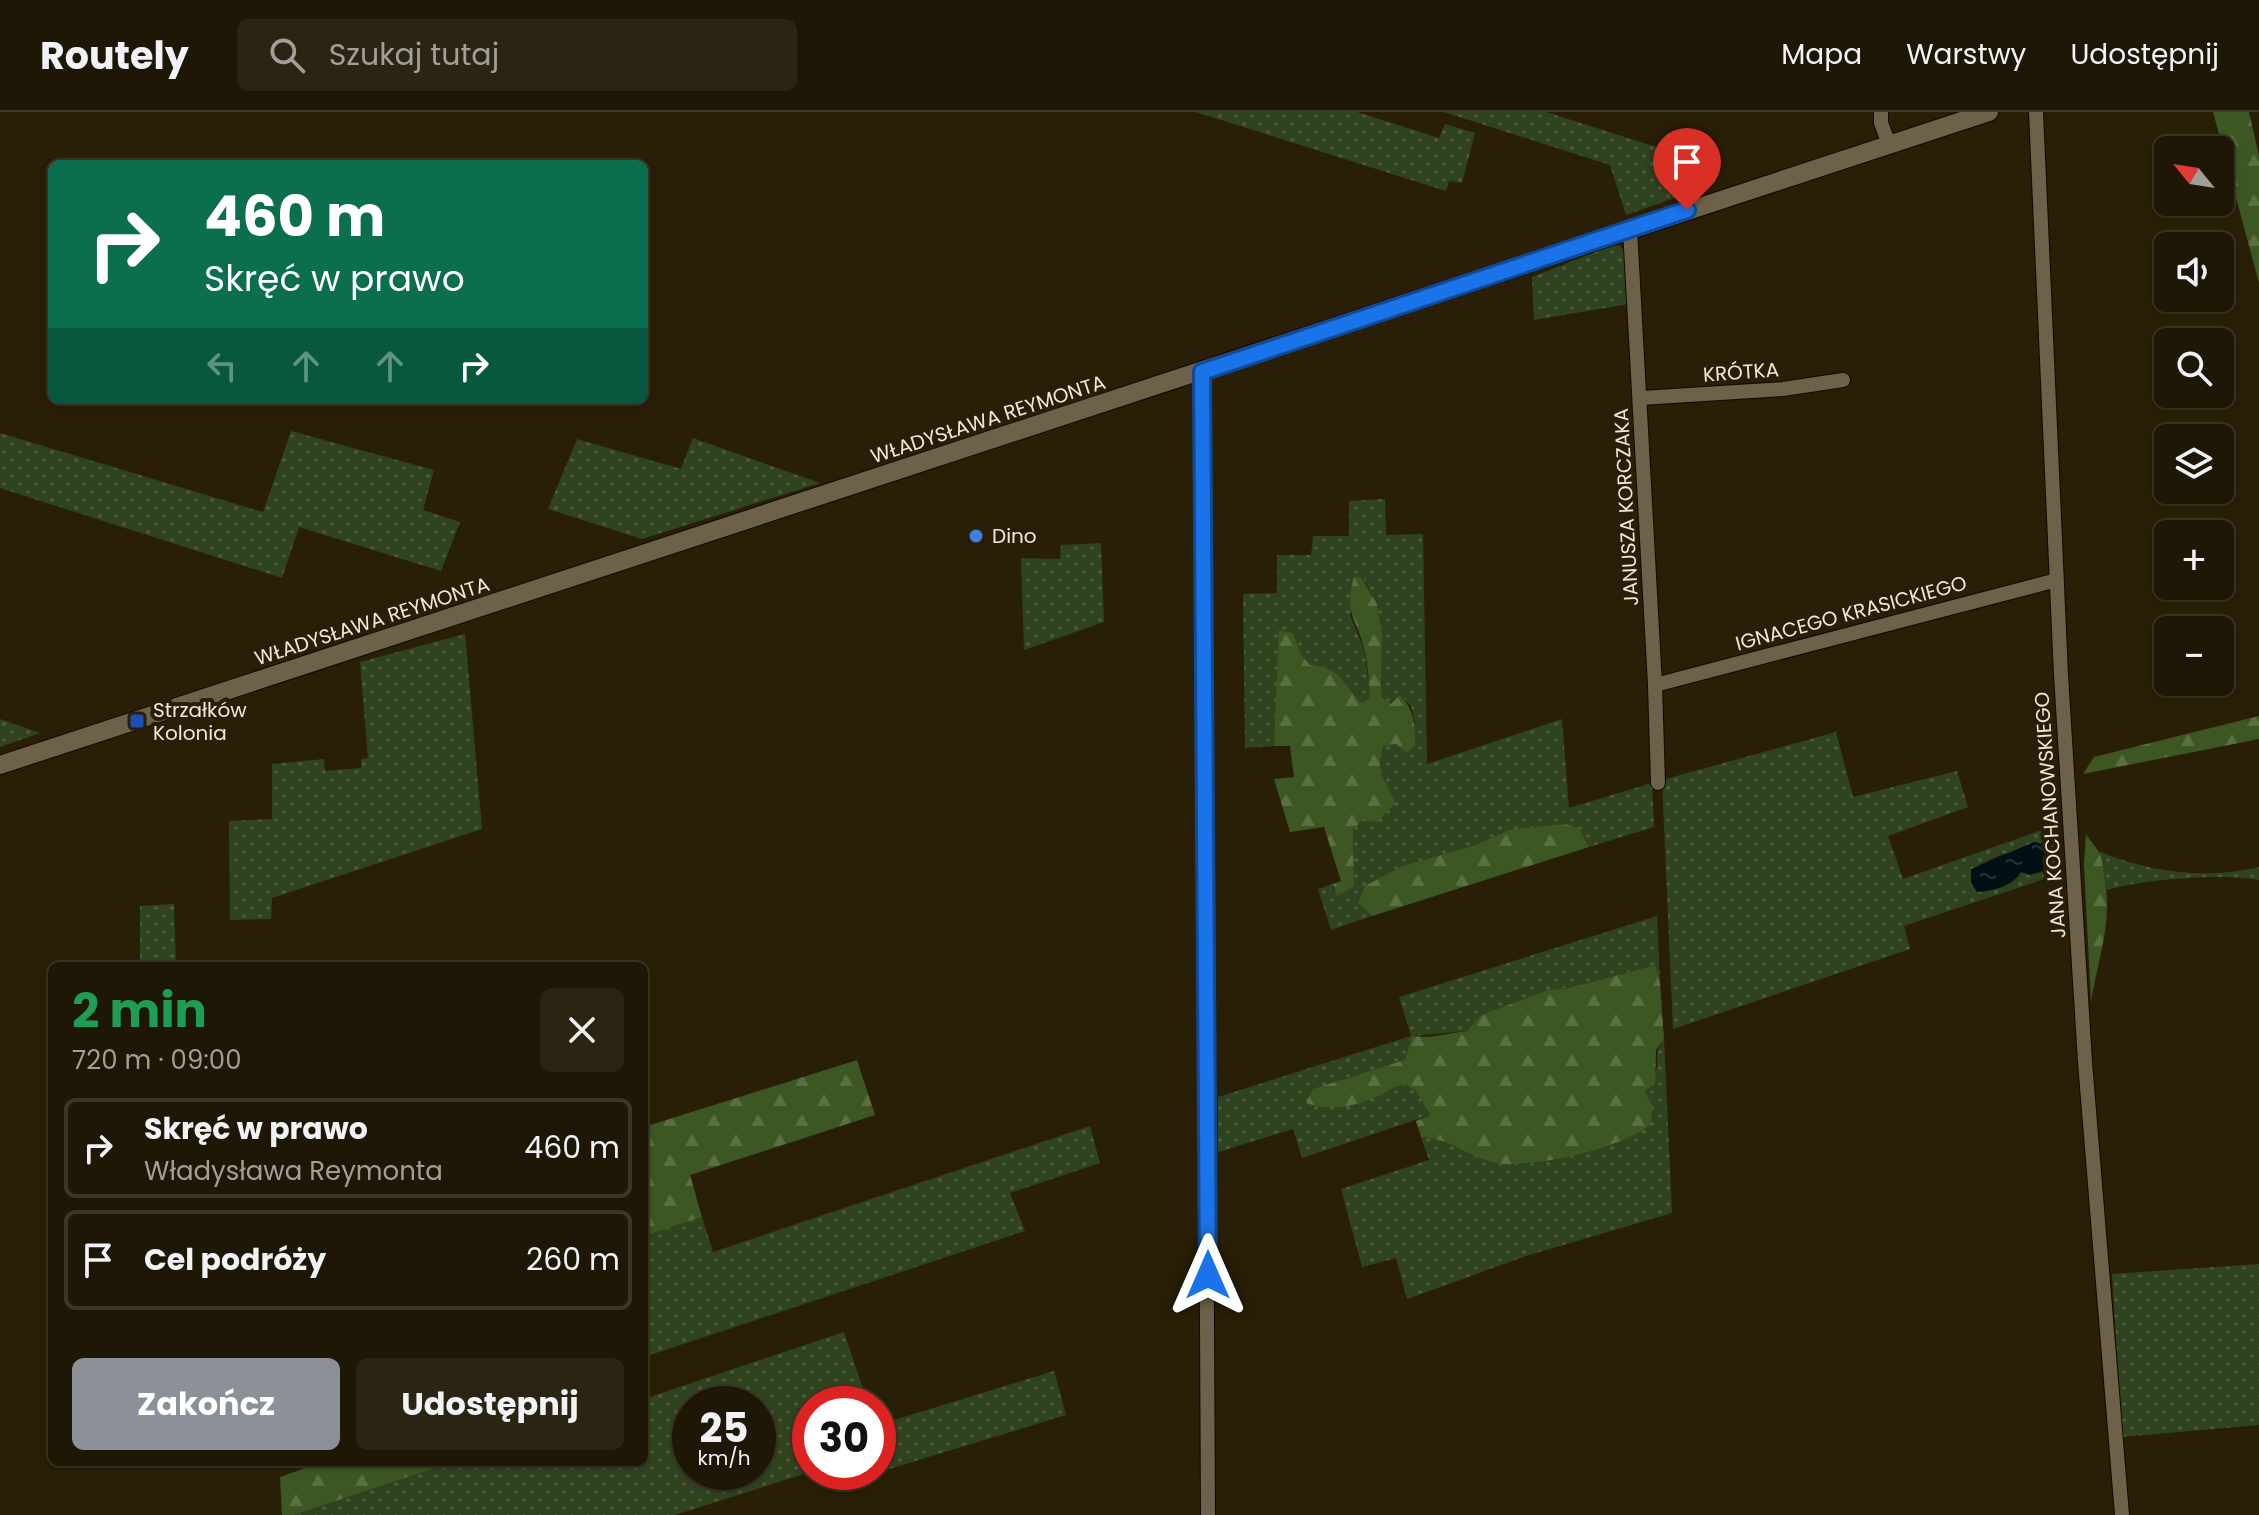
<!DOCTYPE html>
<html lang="pl">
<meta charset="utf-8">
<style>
:root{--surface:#1f1705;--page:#2c2413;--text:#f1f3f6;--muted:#a19f9a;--line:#3c3627;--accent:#8c9099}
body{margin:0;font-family:Poppins,sans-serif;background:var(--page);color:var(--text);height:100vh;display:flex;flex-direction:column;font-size:30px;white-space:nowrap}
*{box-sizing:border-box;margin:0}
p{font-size:26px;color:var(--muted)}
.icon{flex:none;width:44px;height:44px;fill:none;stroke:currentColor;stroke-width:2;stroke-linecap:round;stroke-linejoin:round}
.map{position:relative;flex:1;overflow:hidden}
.side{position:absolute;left:48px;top:850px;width:600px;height:504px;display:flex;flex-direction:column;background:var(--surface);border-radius:12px;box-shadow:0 2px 6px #0004,0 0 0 2px var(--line)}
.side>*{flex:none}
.guide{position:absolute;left:48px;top:48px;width:600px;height:244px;border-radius:12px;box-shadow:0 2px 6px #0004,0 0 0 2px var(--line);background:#0b6e4f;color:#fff;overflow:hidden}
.needle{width:52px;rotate:300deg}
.buttons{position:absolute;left:2154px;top:24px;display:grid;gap:16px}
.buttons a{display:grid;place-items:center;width:80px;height:80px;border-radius:12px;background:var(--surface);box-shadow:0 2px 6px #0004,0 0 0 2px var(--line);font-size:40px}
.speed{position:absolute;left:672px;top:1274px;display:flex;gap:16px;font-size:40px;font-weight:700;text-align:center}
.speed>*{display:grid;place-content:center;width:104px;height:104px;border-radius:50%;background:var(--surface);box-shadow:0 2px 6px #0004,0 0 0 2px var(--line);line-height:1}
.speed small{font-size:20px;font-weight:400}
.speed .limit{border:12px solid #d22;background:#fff;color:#111}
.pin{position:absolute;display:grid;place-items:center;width:68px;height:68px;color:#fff;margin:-82px -34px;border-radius:50% 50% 50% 0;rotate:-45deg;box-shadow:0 0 8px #0007}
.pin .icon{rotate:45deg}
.me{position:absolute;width:88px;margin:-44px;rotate:0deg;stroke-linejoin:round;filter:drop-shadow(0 0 6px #0008)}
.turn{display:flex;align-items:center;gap:28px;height:168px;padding:0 24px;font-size:36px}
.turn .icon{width:104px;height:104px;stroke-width:2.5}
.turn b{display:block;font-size:56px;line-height:68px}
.lanes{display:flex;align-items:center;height:76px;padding:0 24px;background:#0003;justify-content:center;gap:40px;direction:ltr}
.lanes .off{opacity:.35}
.round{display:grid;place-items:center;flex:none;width:84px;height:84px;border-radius:12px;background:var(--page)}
.head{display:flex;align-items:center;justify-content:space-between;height:136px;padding:0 24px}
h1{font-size:48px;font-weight:700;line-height:60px;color:#1e9e55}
.action{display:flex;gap:16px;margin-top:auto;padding:16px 24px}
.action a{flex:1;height:92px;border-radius:12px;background:var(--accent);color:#fff;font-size:32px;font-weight:700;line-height:92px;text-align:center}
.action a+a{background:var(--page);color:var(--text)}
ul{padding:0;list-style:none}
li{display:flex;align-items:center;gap:24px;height:100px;margin:0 16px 12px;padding:0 8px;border:4px solid var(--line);border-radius:12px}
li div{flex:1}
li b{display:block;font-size:30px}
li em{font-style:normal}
header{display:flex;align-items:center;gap:48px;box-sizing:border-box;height:112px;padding:0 40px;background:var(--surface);border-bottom:2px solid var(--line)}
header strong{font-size:38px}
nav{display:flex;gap:44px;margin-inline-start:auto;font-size:28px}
.search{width:560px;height:72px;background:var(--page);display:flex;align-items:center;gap:20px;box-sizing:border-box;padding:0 28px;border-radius:12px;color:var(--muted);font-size:30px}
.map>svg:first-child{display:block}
.grass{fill:url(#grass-dots);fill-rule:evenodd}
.forest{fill:url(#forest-firs)}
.water{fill:url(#water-ripples)}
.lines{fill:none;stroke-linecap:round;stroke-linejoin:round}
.minor-casing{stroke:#120800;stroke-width:16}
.tertiary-casing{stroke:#120800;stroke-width:20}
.minor{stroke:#6e6149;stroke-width:14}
.tertiary{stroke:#6e6149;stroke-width:18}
.route-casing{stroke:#114b97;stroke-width:20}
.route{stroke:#1a73e8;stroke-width:14}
.shop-dot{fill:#3f7fe0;stroke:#291f07;stroke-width:3}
.transit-dot{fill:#1a4fb4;stroke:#291f07;stroke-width:3}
.labels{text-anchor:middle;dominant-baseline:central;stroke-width:8;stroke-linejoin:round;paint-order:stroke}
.street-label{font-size:20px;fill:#efe8da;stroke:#291f07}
.poi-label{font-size:20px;fill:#efe8da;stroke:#291f07;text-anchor:start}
</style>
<header>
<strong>Routely</strong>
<div class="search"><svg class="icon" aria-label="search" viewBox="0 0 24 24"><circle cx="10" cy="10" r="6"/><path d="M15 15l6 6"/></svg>Szukaj tutaj</div>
<nav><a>Mapa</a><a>Warstwy</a><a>Udostępnij</a></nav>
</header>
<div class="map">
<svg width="2259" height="1403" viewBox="0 0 2259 1403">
<defs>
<pattern id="grass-dots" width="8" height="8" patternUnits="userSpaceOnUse" patternTransform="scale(2)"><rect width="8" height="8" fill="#30431f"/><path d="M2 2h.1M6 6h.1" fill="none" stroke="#4e5e3f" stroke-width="1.8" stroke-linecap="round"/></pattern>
<pattern id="forest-firs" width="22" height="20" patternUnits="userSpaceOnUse" patternTransform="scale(2)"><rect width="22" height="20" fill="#3d5723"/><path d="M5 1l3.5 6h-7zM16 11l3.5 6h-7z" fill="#596f42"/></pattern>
<pattern id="water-ripples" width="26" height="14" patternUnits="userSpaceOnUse" patternTransform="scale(2)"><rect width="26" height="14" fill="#001015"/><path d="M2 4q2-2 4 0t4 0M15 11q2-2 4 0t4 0" fill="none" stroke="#263336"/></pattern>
</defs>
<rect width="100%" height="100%" fill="#291f07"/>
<path class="grass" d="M1196 0H1357L1439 26 1445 12 1475 21 1462 71 1449 69 1446 79Z
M1444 0H1546L1697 48 1706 75 1626 103 1610 53Z
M1619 133 1628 142 1629 192 1534 208 1532 165 1611 134Z
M291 319 434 358 423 398 460 410 441 459 299 415 282 466 0 376V321L263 400Z
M693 326 820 371 642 427 548 397 577 327 681 357Z
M1385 387 1386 423 1423 422 1427 652 1562 607 1569 696 1652 671 1654 715 1589 735 1579 716 1507 718 1475 733 1402 754 1366 774 1358 791 1372 804 1331 818 1318 777 1333 772 1334 778 1354 774 1353 718 1389 677C1377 662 1379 653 1383 633L1396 632 1415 611 1411 594 1401 584 1391 592 1381 584 1382 522 1377 492 1362 465 1350 503 1364 537 1371 586 1362 591C1342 572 1341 554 1310 553L1301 542 1293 521 1280 518 1274 634 1245 636 1243 482 1277 481V443H1311L1313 424H1349V389Z
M1101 431 1104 510 1024 538 1021 446 1060 447 1061 433Z
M465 522 482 717 272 786 271 807 230 808 229 709 272 707V652L324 647 325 659 361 656V647L368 646 360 550Z
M0 607 40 621 0 635Z
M1836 620 1853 685 1957 659 1968 695 1888 724 1903 767 2059 712 2062 761 1904 814 1910 837 1673 917 1662 668ZM2047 737 2051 752 2047 759 2030 763 2021 760 2018 763 1979 753 2002 742Z
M2100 740C2151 760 2205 768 2259 755V768C2223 761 2143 767 2107 778Z
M174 792 176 854H140V794Z
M1657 804 1660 871 1654 853 1568 876 1548 878 1481 903 1467 919 1412 924 1406 948 1373 960 1341 967 1378 984 1393 974 1405 972 1416 979 1430 1003 1302 1046 1293 1017 1218 1040V985L1411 924 1399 885Z
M1664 927 1672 1101 1526 1144 1407 1187 1396 1146 1362 1155 1341 1077 1429 1048 1421 1025C1451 1026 1474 1049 1503 1052 1520 1054 1562 1049 1576 1040 1592 1031 1647 977 1655 961 1661 947 1652 944 1664 927Z
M1090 1014 1100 1051 1010 1081 1025 1119 644 1245V1124L702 1105 713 1140Z
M2259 1152V1313L2122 1325 2112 1162Z
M844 1220 868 1292H810V1360L675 1403H294L453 1350H644V1287ZM690 1292H758V1360H690Z
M1054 1259 1066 1303 866 1364 864 1360H878V1313Z"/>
<path class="forest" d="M2213 0H2249L2259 44V171Z
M1354 465H1361L1377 492 1382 522 1381 584 1391 592 1400 583C1415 599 1415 613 1415 634L1407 641 1396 632 1383 634C1375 668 1384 662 1395 691L1377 710 1362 708 1353 718 1354 774 1337 784 1333 772 1341 769 1324 715 1290 720 1274 667 1294 665 1290 634H1274L1279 518 1293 521 1301 542 1310 553C1341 554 1342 572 1362 591L1370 586C1369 571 1368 555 1365 540 1358 508 1343 502 1354 465Z
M2259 604V627L2083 662 2094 645Z
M1565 712 1579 716 1589 735 1372 804 1358 791 1365 774 1402 754 1475 733 1508 718Z
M2086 722C2090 729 2097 736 2100 742 2102 747 2103 755 2104 761 2113 811 2099 842 2091 890L2084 753Z
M1655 853 1660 871 1664 927 1656 938 1655 972 1644 979 1652 993 1651 1012C1625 1035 1539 1055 1504 1052 1474 1050 1452 1026 1421 1025L1416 1009 1430 1003 1416 979 1405 972C1393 974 1386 981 1376 985 1353 995 1330 999 1306 991L1313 977 1405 948 1412 924 1429 925 1467 919 1481 903 1548 878 1568 876Z
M857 948 875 1003 690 1063 702 1105 644 1124V1015Z
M322 1350H453L294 1403H282L280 1365Z"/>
<path class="water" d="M2034 730C2047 731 2051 745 2051 756L2030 763 2021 760C2013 774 1993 779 1977 780L1971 771V757Z"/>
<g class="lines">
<defs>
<path id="minor" d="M1881 0V11L1889 32
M2036 0 2061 563 2085 950 2122 1403
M1630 117 1655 573 1658 671
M1202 260 1208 1403
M1641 286 1783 277 1843 268
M1655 573 2057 468"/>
<path id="tertiary" d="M0 653 1989 0"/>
</defs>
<use href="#minor" class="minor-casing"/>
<use href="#tertiary" class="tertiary-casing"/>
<use href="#minor" class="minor"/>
<use href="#tertiary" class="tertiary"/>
</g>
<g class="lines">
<defs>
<path id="route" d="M1208 1163 1202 260 1687 98"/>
</defs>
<use href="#route" class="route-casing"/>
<use href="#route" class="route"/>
</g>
<circle class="shop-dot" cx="976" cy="424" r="8"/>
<rect class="transit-dot" x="129" y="601" width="16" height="16" rx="4"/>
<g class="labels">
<g class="street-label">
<text transform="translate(1741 260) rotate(-4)">KRÓTKA</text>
<text transform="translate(988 307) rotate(-18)">WŁADYSŁAWA REYMONTA</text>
<text transform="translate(1626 395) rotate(-93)">JANUSZA KORCZAKA</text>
<text transform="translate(1851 501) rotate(-15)">IGNACEGO KRASICKIEGO</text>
<text transform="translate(372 509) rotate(-18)">WŁADYSŁAWA REYMONTA</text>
<text transform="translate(2050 703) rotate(-94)">JANA KOCHANOWSKIEGO</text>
</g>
<g class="poi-label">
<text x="992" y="424">Dino</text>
<text x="153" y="598">Strzałków<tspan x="153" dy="23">Kolonia</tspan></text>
</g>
</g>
</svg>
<div class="buttons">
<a><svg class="needle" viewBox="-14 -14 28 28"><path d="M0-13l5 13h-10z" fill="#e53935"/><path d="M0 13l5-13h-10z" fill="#a19f9a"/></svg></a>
<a><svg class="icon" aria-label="sound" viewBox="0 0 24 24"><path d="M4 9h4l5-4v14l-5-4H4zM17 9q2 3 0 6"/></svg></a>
<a><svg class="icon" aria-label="search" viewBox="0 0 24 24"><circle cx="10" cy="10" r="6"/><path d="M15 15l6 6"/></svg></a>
<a><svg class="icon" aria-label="layers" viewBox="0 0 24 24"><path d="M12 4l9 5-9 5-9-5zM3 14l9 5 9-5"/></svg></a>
<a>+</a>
<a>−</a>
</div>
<div class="speed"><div>25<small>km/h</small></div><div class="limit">30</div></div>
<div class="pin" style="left:1687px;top:98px;background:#d93025"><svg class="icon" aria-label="arrive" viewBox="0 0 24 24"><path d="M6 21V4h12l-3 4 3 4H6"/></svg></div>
<svg class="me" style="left:1208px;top:1163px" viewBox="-20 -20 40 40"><path d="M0-17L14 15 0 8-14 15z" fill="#1a73e8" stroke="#fff" stroke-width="4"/></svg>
<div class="guide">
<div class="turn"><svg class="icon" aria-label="right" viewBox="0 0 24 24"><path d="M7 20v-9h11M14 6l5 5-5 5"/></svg><div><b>460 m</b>Skręć w prawo</div></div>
<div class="lanes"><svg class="icon off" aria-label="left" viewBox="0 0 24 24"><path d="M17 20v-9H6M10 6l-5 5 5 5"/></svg><svg class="icon off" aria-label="ahead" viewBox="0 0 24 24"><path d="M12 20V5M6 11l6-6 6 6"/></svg><svg class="icon off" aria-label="ahead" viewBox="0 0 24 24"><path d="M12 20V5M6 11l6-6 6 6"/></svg><svg class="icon" aria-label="right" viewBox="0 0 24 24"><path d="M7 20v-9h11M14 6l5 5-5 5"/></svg></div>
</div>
<section class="side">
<div class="head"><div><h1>2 min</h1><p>720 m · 09:00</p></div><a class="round"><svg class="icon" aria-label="close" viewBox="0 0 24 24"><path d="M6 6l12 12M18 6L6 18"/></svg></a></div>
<ul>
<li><svg class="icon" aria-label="right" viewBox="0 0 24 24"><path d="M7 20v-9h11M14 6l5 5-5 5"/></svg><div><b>Skręć w prawo</b><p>Władysława Reymonta</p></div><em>460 m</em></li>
<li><svg class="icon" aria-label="arrive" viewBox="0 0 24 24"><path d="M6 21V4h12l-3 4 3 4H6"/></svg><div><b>Cel podróży</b></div><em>260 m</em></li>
</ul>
<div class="action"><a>Zakończ</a><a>Udostępnij</a></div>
</section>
</div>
